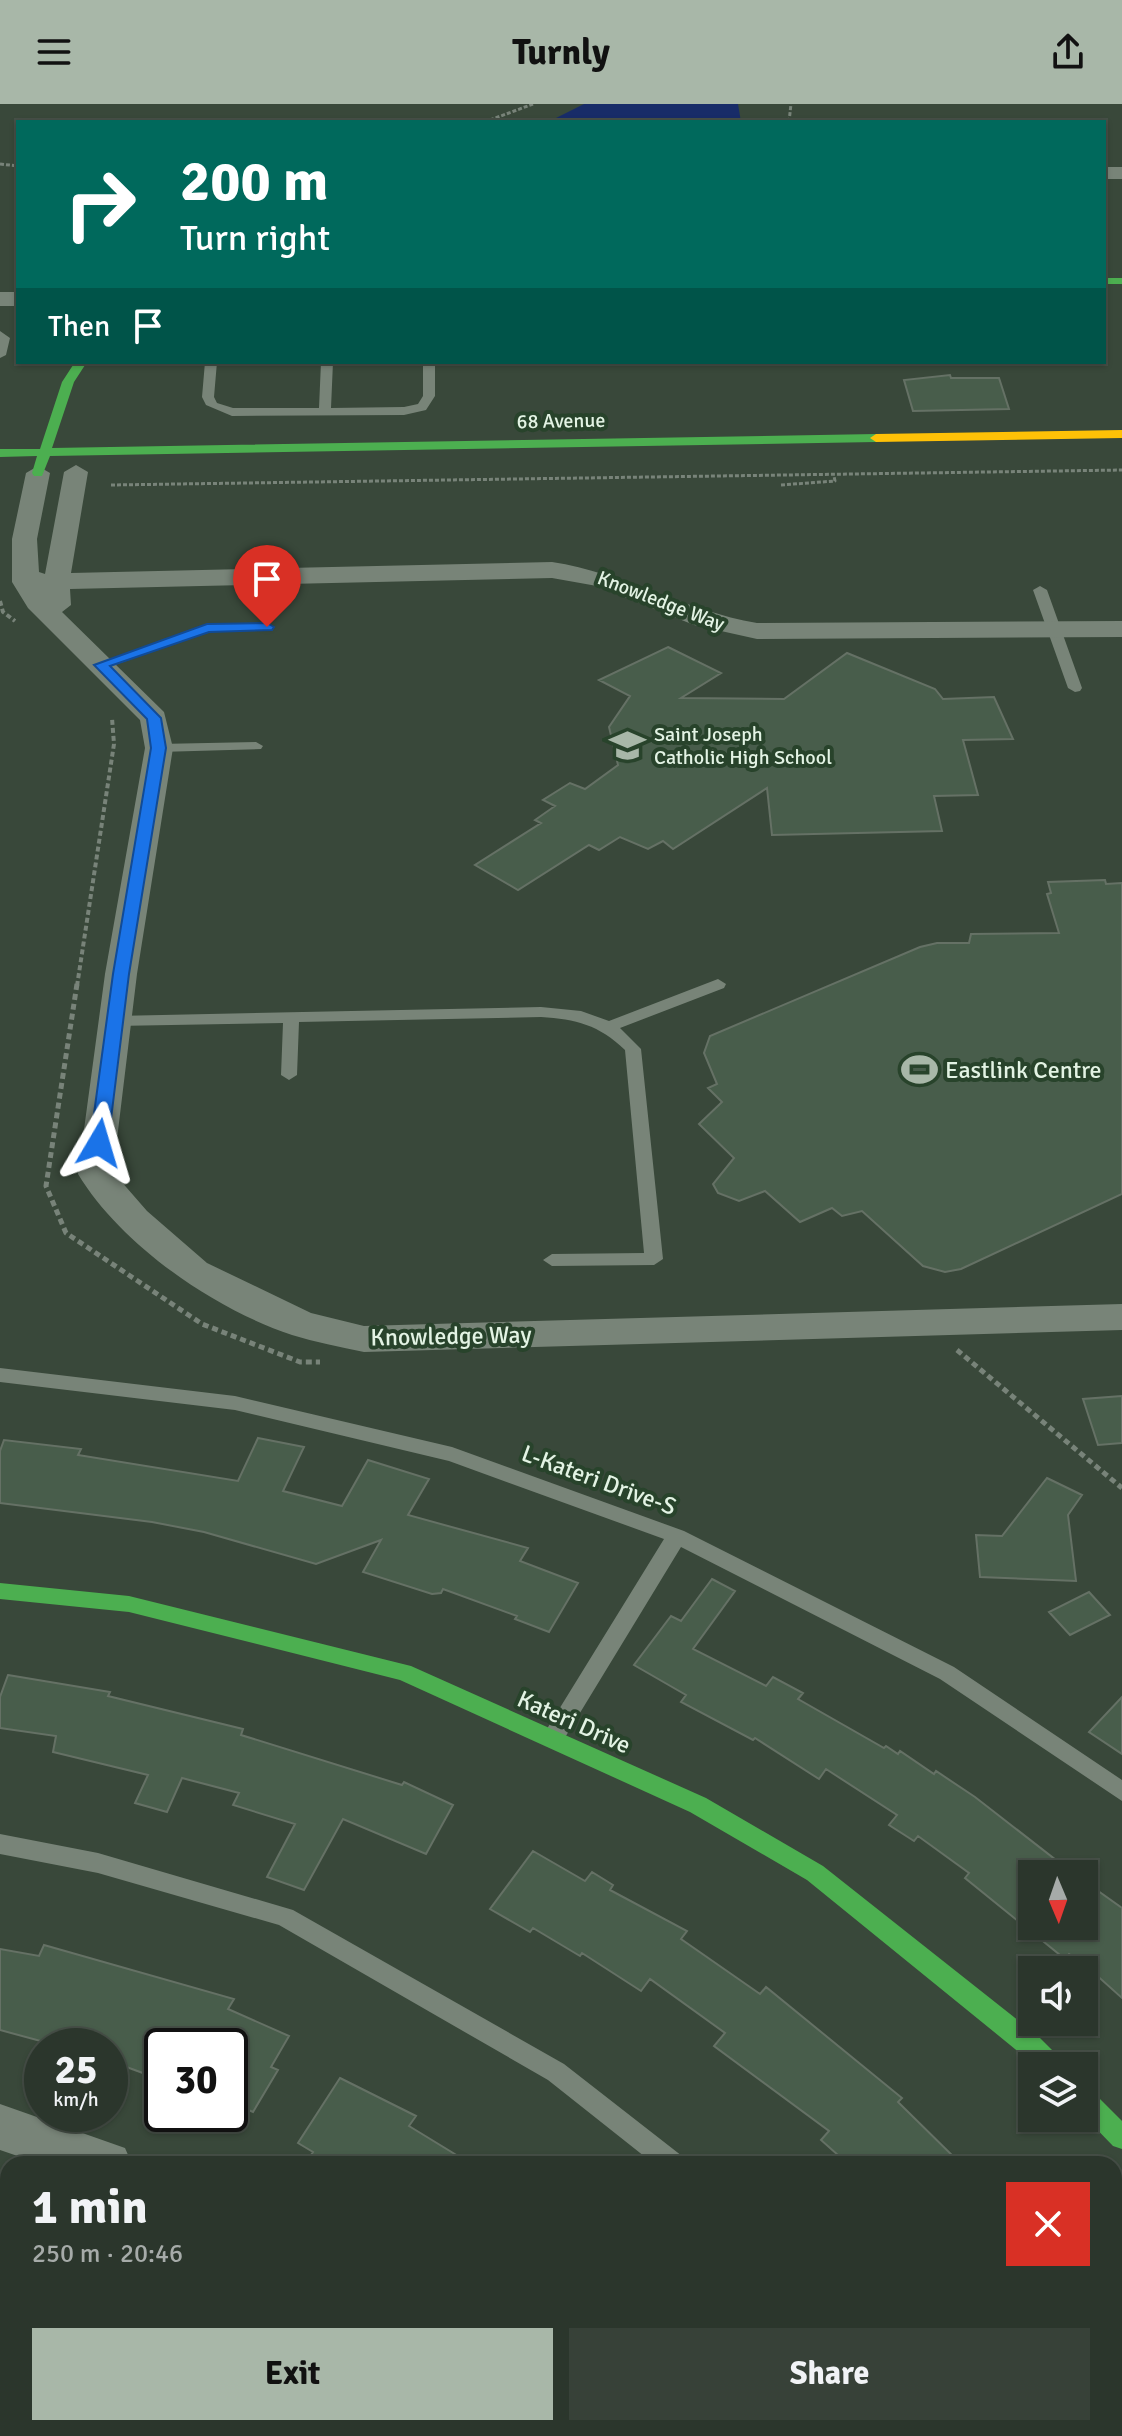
<!DOCTYPE html>
<meta charset="utf-8">
<style>
:root{--surface:#2b362c;--page:#374138;--text:#f1f3f6;--muted:#a6aba9;--line:#475048;--accent:#a8b7a8}
body{margin:0;font-family:Signika,sans-serif;background:var(--page);color:var(--text);height:100vh;display:flex;flex-direction:column;font-size:30px;white-space:nowrap}
*{box-sizing:border-box;margin:0}
p{font-size:26px;color:var(--muted)}
.icon{flex:none;width:44px;height:44px;fill:none;stroke:currentColor;stroke-width:2;stroke-linecap:round;stroke-linejoin:round}
.map{position:relative;flex:1;overflow:hidden}
.drawer{position:absolute;left:0px;top:2052px;width:1122px;height:280px;display:flex;flex-direction:column;background:var(--surface);border-radius:24px 24px 0 0;box-shadow:0 2px 6px #0004,0 0 0 2px var(--line)}
.drawer>*{flex:none}
.hud{position:absolute;left:16px;top:16px;width:1090px;height:244px;border-radius:0px;box-shadow:0 2px 6px #0004,0 0 0 2px var(--line);background:#00695c;color:#fff;overflow:hidden}
.needle{width:52px;rotate:178deg}
.buttons{position:absolute;left:1018px;top:1756px;display:grid;gap:16px}
.buttons a{display:grid;place-items:center;width:80px;height:80px;border-radius:0px;background:var(--surface);box-shadow:0 2px 6px #0004,0 0 0 2px var(--line);font-size:40px}
.speed{position:absolute;left:24px;top:1924px;display:flex;gap:16px;font-size:40px;font-weight:700;text-align:center}
.speed>*{display:grid;place-content:center;width:104px;height:104px;border-radius:50%;background:var(--surface);box-shadow:0 2px 6px #0004,0 0 0 2px var(--line);line-height:1}
.speed small{font-size:20px;font-weight:400}
.speed .limit{border:4px solid #111;border-radius:12px;background:#fff;color:#111}
.pin{position:absolute;display:grid;place-items:center;width:68px;height:68px;color:#fff;margin:-82px -34px;border-radius:50% 50% 50% 0;rotate:-45deg;box-shadow:0 0 8px #0007}
.pin .icon{rotate:45deg}
.me{position:absolute;width:88px;margin:-44px;rotate:7deg;stroke-linejoin:round;filter:drop-shadow(0 0 6px #0008)}
.turn{display:flex;align-items:center;gap:28px;height:168px;padding:0 32px;font-size:36px}
.turn .icon{width:104px;height:104px;stroke-width:2.5}
.turn b{display:block;font-size:56px;line-height:68px}
.then{display:flex;align-items:center;height:76px;padding:0 32px;background:#0003;gap:16px;font-size:30px}
.round{display:grid;place-items:center;flex:none;width:84px;height:84px;border-radius:0px;background:var(--page)}
.overview{display:flex;align-items:center;justify-content:space-between;height:136px;padding:0 32px}
h1{font-size:48px;font-weight:800;line-height:60px}
.button{display:flex;gap:16px;margin-top:auto;padding:16px 32px}
.button a{flex:1;height:92px;border-radius:0px;background:var(--accent);color:#111;font-size:32px;font-weight:800;line-height:92px;text-align:center}
.button a+a{background:var(--page);color:var(--text)}
header{display:flex;justify-content:space-between;align-items:center;height:104px;padding:0 32px;background:var(--accent);color:#111;font-size:36px;font-weight:800}
.map>svg:first-child{display:block}
.water{fill:#182c68}
.building{fill:#485d4b;stroke:#657165;stroke-width:2}
.lines{fill:none;stroke-linecap:round;stroke-linejoin:round}
.path-far2{stroke:#788379;stroke-width:3;stroke-dasharray:4 2;stroke-linecap:butt}
.path-far1{stroke:#788379;stroke-width:4;stroke-dasharray:5 3;stroke-linecap:butt}
.path{stroke:#788379;stroke-width:5;stroke-dasharray:6 4;stroke-linecap:butt}
.lane{fill:#788478;fill-rule:evenodd}
.street{fill:#788478;fill-rule:evenodd}
.fast{fill:#4caf50;fill-rule:evenodd}
.slow{fill:#ffc107;fill-rule:evenodd}
.route{fill:#1a73e8;stroke:#114b97;stroke-width:2}
.labels{text-anchor:middle;dominant-baseline:central;stroke-width:8;stroke-linejoin:round;paint-order:stroke}
.far-street-label{font-size:20px;fill:#e3f3e4;stroke:#28432b}
.far-poi-label{font-size:20px;fill:#e3f3e4;stroke:#28432b;text-anchor:start}
.poi-label{font-size:24px;fill:#e3f3e4;stroke:#28432b;text-anchor:start}
.street-label{font-size:24px;fill:#e3f3e4;stroke:#28432b}
</style>
<header><svg class="icon" aria-label="menu" viewBox="0 0 24 24"><path d="M4 6h16M4 12h16M4 18h16"/></svg>Turnly<svg class="icon" aria-label="share" viewBox="0 0 24 24"><path d="M12 15V3M7 8l5-5 5 5M5 13v7h14v-7"/></svg></header>
<div class="map">
<svg width="1122" height="2332" viewBox="0 0 1122 2332">
<rect width="100%" height="100%" fill="#39483a"/>
<path class="water" d="M584 0H738L741 18H548Z"/>
<path class="building" d="M950 271 951 274H999L1009 305 913 307 904 276Z
M668 543 721 569 681 594 784 595 847 549 935 585 943 595 994 593 1013 635 963 636 978 691 934 692 942 727 772 731 767 684 673 745 663 737 648 745 620 733 599 746 589 741 518 786 475 761 541 719 535 716 555 702 543 696 570 679 585 685 618 661 609 623 630 592 599 576Z
M1105 776 1106 780 1122 779V1090L961 1165 945 1168 923 1162 862 1107 842 1112 832 1104 800 1118 765 1087 739 1097 718 1089 713 1080 734 1054 699 1020 722 998 708 984 717 980 704 949 710 932 920 843 937 839H969L971 830 1059 829 1047 790 1051 789 1048 778Z
M1122 1292V1339L1098 1341 1083 1295Z
M258 1334 304 1343 283 1387 342 1402 368 1356 429 1375 408 1411 528 1444 520 1457 578 1479 549 1528 515 1515 517 1512 443 1485 441 1489 432 1490 363 1468 381 1436 316 1460 204 1428 152 1418 0 1399V1347L4 1336 81 1345 78 1351 238 1377Z
M1047 1374 1082 1391 1068 1411 1076 1477 980 1473 976 1431 1002 1432Z
M712 1475 735 1487 693 1545 766 1582 773 1573 803 1589 798 1595 884 1644 886 1642 898 1650 900 1647 934 1670 936 1667 975 1693 1074 1770H1032V1822H1084V1777L1122 1804V1894L1083 1859 1069 1850 1065 1855 965 1774 969 1769 918 1732 914 1737 889 1721 897 1711 826 1665 819 1675 755 1634 753 1636 681 1598 686 1591 634 1561 671 1512 681 1517Z
M1089 1488 1110 1511 1070 1531 1049 1508Z
M8 1571 110 1588 108 1592 243 1625 241 1631 402 1681 404 1678 453 1701 426 1750 343 1715 304 1786 267 1773 295 1720 233 1701 239 1689 182 1674 167 1708 135 1699 148 1671 53 1648 56 1632 0 1624V1593Z
M1122 1593V1650L1089 1628Z
M533 1747 585 1777 592 1768 613 1781 610 1786 687 1827 681 1835 760 1890 766 1883 902 1994 898 1998 961 2060H848L821 2036 829 2027 714 1942 725 1929 650 1875 641 1887 582 1849 580 1852 533 1824 530 1828 490 1805Z
M44 1841 234 1895 228 1905 289 1932 271 1963 278 1966 253 2008 230 1998V1942H162V1976L110 1957V1942H59L0 1926V1845L39 1852Z
M340 1974 416 2012 409 2022 471 2060H305L313 2048 298 2039Z"/>
<g class="lines">
<path class="path-far2" d="M304 18 490 16 533 0
M789 18 791 0
M0 60 18 62
M111 381 1122 366
M781 381 835 377 834 372"/>
<path class="path-far1" d="M0 497 3 508 15 517
M77 882 114 640 112 614"/>
<path class="path" d="M77 880 46 1082 66 1129 202 1220 300 1258H320
M957 1246 1122 1384"/>
<path class="lane" d="M0 227 10 234 6 251 0 254Z
M205 258H217L214 293 217 299 233 304H319L321 258H333L331 304 404 303 418 300 423 292V258H435V292L426 306 404 311 232 312 206 301 202 293Z
M1040 482 1047 486 1082 584 1080 587 1075 588 1068 584 1033 486Z
M267 519 274 523 272 526 208 528 106 564H96L94 561 207 520Z
M256 638 263 642 261 645 159 648 152 644 159 640Z
M718 875 726 880 724 884 620 924 641 945 663 1155 654 1161 552 1162 543 1156 552 1150 644 1149 625 946C599 921 576 915 541 913L299 918 297 971 289 976 281 971 283 919 115 922 107 917 115 912 541 903 581 907 609 917Z
M0 1264 235 1292 452 1343 684 1427 954 1563 1122 1676V1697L940 1575 681 1443 561 1640 553 1643 545 1640 542 1634 545 1628 664 1435 449 1357 235 1306 0 1278Z
M0 1730 98 1749 293 1806 564 1960 682 2052 685 2060H654L548 1976 279 1821 98 1769 0 1750Z
M912 2324H941L944 2332H915Z"/>
<path class="street" d="M1104 63H1122V75H1104Z
M0 188H18V202H0Z
M76 361 88 368 71 469 552 458C624 469 686 507 757 519L1122 517V533L757 535 694 521 597 482 552 474 70 485 71 501 62 508 164 608 173 644 137 870 113 1068 147 1107 207 1159 311 1209 364 1222 1122 1200V1226L364 1248C340 1243 315 1238 292 1231 214 1205 121 1141 78 1070L105 870 145 644 140 616 28 504 12 478V435L26 369 38 362 50 369 37 435 39 468 45 470 64 368Z
M0 2000 125 2044 132 2060H41L0 2046Z
M463 2324H521L524 2332H466Z"/>
<path class="fast" d="M1104 174H1122V180H1104Z
M75 258H87L74 278 52 344 876 330 882 334 876 338 50 352 42 372H34L32 369 37 352 0 353V345H40L62 278Z
M0 1479 129 1492 411 1562 706 1694 823 1762 1039 1933 1060 1954 1064 1962H1036L807 1776 690 1708 400 1576 129 1508 0 1495Z
M1084 1984 1092 1987 1122 2017V2045L1113 2042 1084 2012Z"/>
<path class="slow" d="M1122 326V334L876 338 870 334 876 330Z"/>
</g>
<path class="route" d="M267 519 274 523 272 526 209 528 110 562 161 614 166 644 129 870 108 1039 99 1045 93 1043 90 1039 113 870 151 644 147 615 94 561 207 520Z"/>
<defs>
<symbol id="school-bare" viewBox="-9 -9 18 18"><path d="M0-5L7-2L0 1L-7-2ZM-4 1L0 2.5L4 1V4Q0 6-4 4Z" fill="#a8b7a8" stroke="#28432b" stroke-width="2.5" paint-order="stroke"/></symbol>
<symbol id="stadium-bare" viewBox="-9 -9 18 18"><path d="M0-5a6.5 5 0 1 0 0 10a6.5 5 0 1 0 0-10ZM-3.5-1.8h7v3.6h-7Z" fill="#a8b7a8" stroke="#28432b" stroke-width="2.5" paint-order="stroke"/></symbol>
</defs>
<g fill-rule="evenodd">
<use href="#school-bare" x="602" y="616" width="51" height="51"/>
<use href="#stadium-bare" x="894" y="940" width="51" height="51"/>
</g>
<g class="labels">
<g class="far-street-label">
<text transform="translate(561 317) rotate(-1)">68 Avenue</text>
<text transform="translate(661 497) rotate(21)">Knowledge Way</text>
</g>
<g class="far-poi-label">
<text x="654" y="630">Saint Joseph<tspan x="654" dy="23">Catholic High School</tspan></text>
</g>
<g class="poi-label">
<text x="945" y="966">Eastlink Centre</text>
</g>
<g class="street-label">
<text transform="translate(451 1232) rotate(-1)">Knowledge Way</text>
<text transform="translate(599 1376) rotate(20)">L-Kateri Drive-S</text>
<text transform="translate(574 1618) rotate(24)">Kateri Drive</text>
</g>
</g>
</svg>
<div class="buttons">
<a><svg class="needle" viewBox="-14 -14 28 28"><path d="M0-13l5 13h-10z" fill="#e53935"/><path d="M0 13l5-13h-10z" fill="#a6aba9"/></svg></a>
<a><svg class="icon" aria-label="sound" viewBox="0 0 24 24"><path d="M4 9h4l5-4v14l-5-4H4zM17 9q2 3 0 6"/></svg></a>
<a><svg class="icon" aria-label="layers" viewBox="0 0 24 24"><path d="M12 4l9 5-9 5-9-5zM3 14l9 5 9-5"/></svg></a>
</div>
<div class="speed"><div>25<small>km/h</small></div><div class="limit">30</div></div>
<div class="pin" style="left:267px;top:523px;background:#d93025"><svg class="icon" aria-label="arrive" viewBox="0 0 24 24"><path d="M6 21V4h12l-3 4 3 4H6"/></svg></div>
<svg class="me" style="left:99px;top:1039px" viewBox="-20 -20 40 40"><path d="M0-17L14 15 0 8-14 15z" fill="#1a73e8" stroke="#fff" stroke-width="4"/></svg>
<div class="hud">
<div class="turn"><svg class="icon" aria-label="right" viewBox="0 0 24 24"><path d="M7 20v-9h11M14 6l5 5-5 5"/></svg><div><b>200 m</b>Turn right</div></div>
<div class="then">Then<svg class="icon" aria-label="arrive" viewBox="0 0 24 24"><path d="M6 21V4h12l-3 4 3 4H6"/></svg></div>
</div>
<section class="drawer">
<div class="overview"><div><h1>1 min</h1><p>250 m · 20:46</p></div><a class="round" style="background:#d93025;color:#fff"><svg class="icon" aria-label="close" viewBox="0 0 24 24"><path d="M6 6l12 12M18 6L6 18"/></svg></a></div>
<div class="button"><a>Exit</a><a>Share</a></div>
</section>
</div>
